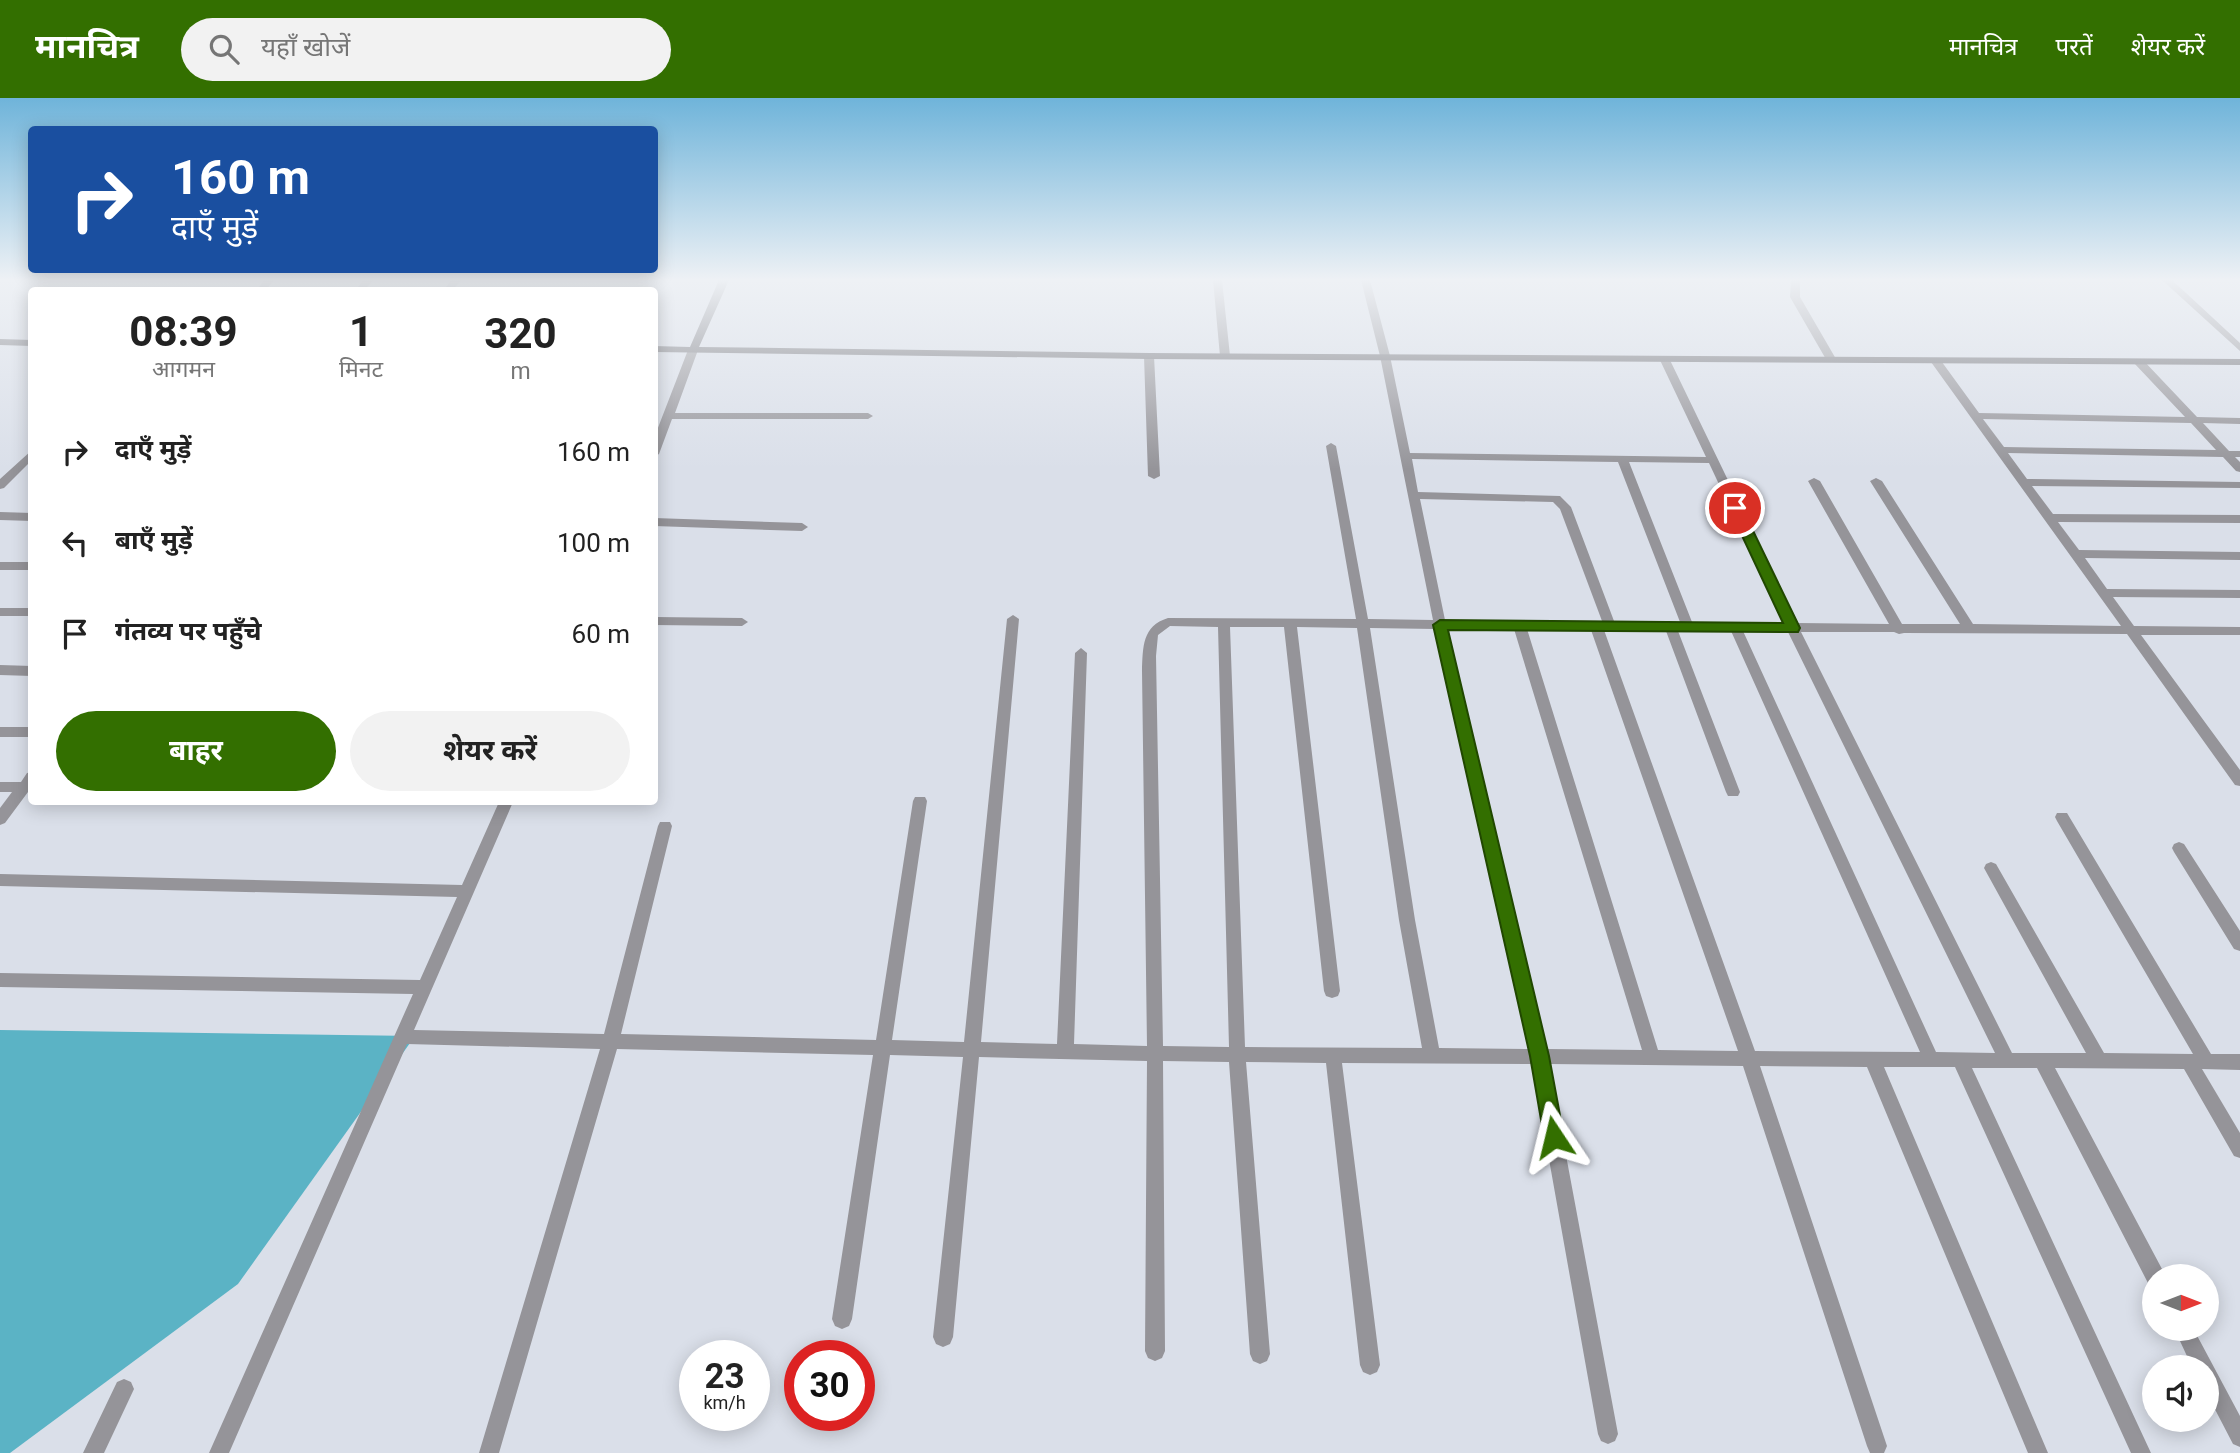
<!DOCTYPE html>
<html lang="hi">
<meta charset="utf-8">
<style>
:root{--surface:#fff;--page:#f2f2f2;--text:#222;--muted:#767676;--accent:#336f00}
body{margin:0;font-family:Roboto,"Noto Sans Devanagari",sans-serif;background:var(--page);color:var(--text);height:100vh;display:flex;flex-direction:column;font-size:26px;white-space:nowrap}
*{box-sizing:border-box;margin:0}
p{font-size:23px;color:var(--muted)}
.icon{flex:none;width:38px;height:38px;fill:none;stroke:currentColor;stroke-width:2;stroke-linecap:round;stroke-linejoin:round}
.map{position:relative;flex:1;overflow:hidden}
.panel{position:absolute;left:28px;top:189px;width:630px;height:518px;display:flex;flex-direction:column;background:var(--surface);border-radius:7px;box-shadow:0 4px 18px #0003}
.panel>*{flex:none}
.hud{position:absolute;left:28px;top:28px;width:630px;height:147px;border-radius:7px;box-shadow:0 4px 18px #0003;background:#1a4fa0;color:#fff;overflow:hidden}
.needle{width:46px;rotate:90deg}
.buttons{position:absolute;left:2142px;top:1166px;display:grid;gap:14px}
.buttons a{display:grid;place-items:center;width:77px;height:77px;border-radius:50%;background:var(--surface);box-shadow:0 4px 18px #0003;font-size:35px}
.speed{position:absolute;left:679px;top:1242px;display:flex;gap:14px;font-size:35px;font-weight:700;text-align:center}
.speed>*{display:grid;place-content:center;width:91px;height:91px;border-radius:50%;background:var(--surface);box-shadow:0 4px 18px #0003;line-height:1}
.speed small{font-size:18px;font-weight:400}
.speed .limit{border:10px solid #d22;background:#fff;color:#111}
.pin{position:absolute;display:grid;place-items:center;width:60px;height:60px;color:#fff;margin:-30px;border:4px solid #fff;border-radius:50%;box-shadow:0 2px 7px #0007}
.me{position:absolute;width:77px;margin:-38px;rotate:350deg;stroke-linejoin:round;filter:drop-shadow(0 0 5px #0008)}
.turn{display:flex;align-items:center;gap:24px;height:147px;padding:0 28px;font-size:32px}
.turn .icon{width:91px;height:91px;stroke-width:2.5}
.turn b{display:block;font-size:49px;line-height:60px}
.eta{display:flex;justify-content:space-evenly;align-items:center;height:119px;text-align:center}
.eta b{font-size:42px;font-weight:700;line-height:49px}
.cta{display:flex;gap:14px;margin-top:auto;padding:14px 28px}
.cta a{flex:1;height:80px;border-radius:42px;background:var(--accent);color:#fff;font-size:28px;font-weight:700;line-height:80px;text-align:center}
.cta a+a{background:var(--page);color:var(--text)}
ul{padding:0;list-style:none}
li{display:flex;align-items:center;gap:21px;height:91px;padding:0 28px}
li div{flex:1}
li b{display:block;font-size:26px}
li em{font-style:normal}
header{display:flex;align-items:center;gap:42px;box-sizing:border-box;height:98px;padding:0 35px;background:var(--accent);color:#fff}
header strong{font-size:33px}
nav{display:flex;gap:38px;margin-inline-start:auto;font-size:24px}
.search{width:490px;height:63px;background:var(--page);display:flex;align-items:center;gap:18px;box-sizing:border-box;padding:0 24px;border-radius:38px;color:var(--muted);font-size:26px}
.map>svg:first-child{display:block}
.water{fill:#5bb3c5}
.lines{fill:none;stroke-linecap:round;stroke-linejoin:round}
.street{fill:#959499;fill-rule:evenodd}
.secondary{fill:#717177;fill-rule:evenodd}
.route{fill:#336f00;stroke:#214800;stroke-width:2}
</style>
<header>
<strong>मानचित्र</strong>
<div class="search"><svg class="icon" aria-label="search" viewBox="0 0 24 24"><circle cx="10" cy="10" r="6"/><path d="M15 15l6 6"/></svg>यहाँ खोजें</div>
<nav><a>मानचित्र</a><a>परतें</a><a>शेयर करें</a></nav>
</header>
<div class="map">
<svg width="2240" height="1355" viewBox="0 0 2240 1355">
<rect width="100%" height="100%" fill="#dadfe9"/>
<path class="water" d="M0 932 415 938 238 1186 10 1355H0Z"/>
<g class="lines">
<path class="street" d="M264 182H274L266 192H257Z
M363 182H373L365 192H356Z
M451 182H461L453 192H444Z
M1213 182H1222L1230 258 1225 261 1220 258Z
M1361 182H1370L1390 258 1410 355 1706 359 1659 260 1668 258 1797 525 1889 526 1808 383 1814 380 1820 383 1902 526H1960L1870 383 1876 380 1882 383 1973 526 2121 528 1931 264V260H1939L1979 315 2185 319 2134 265V261H2142L2197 319 2240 320V326L2203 325 2229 353H2240V359H2235L2240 364V374L2236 373 2223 359 2008 355 2027 381 2240 384V390L2032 388 2053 416 2240 417V425L2058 424 2079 452 2240 454V462L2085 460 2107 491 2240 492V500L2113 499 2134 528 2240 529V537H2141L2240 672V688L2235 687 2127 536 1904 535 1899 536 1894 534H1801L2012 955H2086L1984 770 1986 766 1991 764 1996 766 2104 955 2193 956 2057 723 2055 719 2057 715H2067L2211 956H2240V972L2202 971 2240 1035V1060L2234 1058 2184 971 2055 970 2162 1171 2164 1178H2154V1187L2148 1185 2037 970H1972L2151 1355H2131L1955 969H1884L2048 1355H2028L1867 969 1760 968 1887 1348 1884 1355H1870L1867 1348 1743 968 1549 966 1618 1336 1615 1343 1608 1346 1601 1343 1598 1336 1532 966 1342 965 1380 1267 1377 1274 1370 1277 1363 1274 1360 1267 1326 965 1246 964 1270 1256 1267 1263 1260 1266 1253 1263 1250 1256 1229 964 1163 963 1165 1253 1162 1260 1155 1263 1148 1260 1145 1253 1147 963 979 959 953 1239 950 1246 943 1249 936 1246 933 1239 963 959 890 957 852 1221 849 1228 842 1231 835 1228 832 1221 873 957 617 951 499 1355H479L600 951 407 946 229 1355H209L413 896 0 889V875L420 882 457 799 0 788V776L462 787 499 704H513L414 932 604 936 658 728 660 724H670L672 728 621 936 876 942 913 703 915 699H925L927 703 892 942 964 944 1007 521 1013 517 1019 521 981 944 1057 946 1075 555 1081 550 1087 555 1074 946 1147 948 1142 573C1143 549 1142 528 1168 520L1356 521 1326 348 1331 345 1336 348 1368 521 1433 522 1380 258ZM1983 321 2191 325 2216 352 2004 349ZM1412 361 1618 364 1680 524 1614 523 1571 409 1560 398 1418 394ZM1629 364 1709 365 1784 525 1692 524ZM1420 401 1553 404 1560 411 1602 523 1445 522ZM1170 528 1218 529 1229 949 1163 948 1156 558 1158 537ZM1230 529H1284L1324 893 1326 898 1332 900 1338 898 1340 893 1297 529 1357 530 1399 822 1422 950 1245 949ZM1370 530 1435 531 1529 951 1439 950 1415 822ZM1447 531H1514L1642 952 1546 951ZM1527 531 1591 532 1738 953 1658 952ZM1604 532 1666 533 1726 694 1728 698H1738L1740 694 1678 533H1731L1920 954 1755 953ZM1743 533 1788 534 1995 955 1936 954Z
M1791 182H1800V199L1836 261 1835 263H1827L1790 199Z
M2162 182H2172L2240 245V253Z
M693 249 698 252 675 315H868L873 318 868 321H672L659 356 654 359V340L688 252Z
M1149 255 1154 258 1160 378 1154 381 1148 378 1144 258Z
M32 352V362L4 390 0 391V381Z
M0 414 32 415V423L0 422Z
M654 420 802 425 808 429 802 433 654 428Z
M0 464H32V472H0Z
M0 510H32V518H0Z
M654 519 742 520 748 524 742 528 654 527Z
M0 567 32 568V578L0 577Z
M0 629H32V639H0Z
M32 674V694H28L5 725 0 727V710L12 694H0V684H21L27 675Z
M2179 744 2184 746 2240 833V853L2234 851 2174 754 2172 750 2174 746Z
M2174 1230H2193L2240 1318V1349L2233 1346 2207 1296V1269H2192Z
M124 1281 131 1284 134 1291 104 1355H83L117 1284Z"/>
<path class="secondary" d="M719 182H729L699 249 1149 255 2240 261V267L1149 261 654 254V248L690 249Z
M0 241 32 242V248L0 247Z"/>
</g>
<linearGradient id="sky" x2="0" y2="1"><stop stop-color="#6fb4da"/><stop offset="0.49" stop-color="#eef1f5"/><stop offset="1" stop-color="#eef1f5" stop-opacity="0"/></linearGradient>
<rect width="2240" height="371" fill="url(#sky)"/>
<path class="route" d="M1735 406 1742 410 1800 530 1798 534 1448 532 1549 958 1564 1039 1561 1046 1554 1049 1547 1046 1544 1039 1530 958 1433 527 1440 522 1783 525 1729 410Z"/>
</svg>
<div class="buttons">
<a><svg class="needle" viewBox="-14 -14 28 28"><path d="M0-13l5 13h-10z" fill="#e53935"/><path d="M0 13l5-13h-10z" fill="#767676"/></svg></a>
<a><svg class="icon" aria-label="sound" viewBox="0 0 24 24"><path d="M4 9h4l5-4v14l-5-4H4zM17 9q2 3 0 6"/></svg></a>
</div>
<div class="speed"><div>23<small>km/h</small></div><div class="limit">30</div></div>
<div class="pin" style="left:1735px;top:410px;background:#d93025"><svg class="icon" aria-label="arrive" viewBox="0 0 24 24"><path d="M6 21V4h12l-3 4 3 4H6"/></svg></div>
<svg class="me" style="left:1554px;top:1039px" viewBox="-20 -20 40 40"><path d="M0-17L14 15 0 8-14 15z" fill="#336f00" stroke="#fff" stroke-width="4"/></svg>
<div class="hud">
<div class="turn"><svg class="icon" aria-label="right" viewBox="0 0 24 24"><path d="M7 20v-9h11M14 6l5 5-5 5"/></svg><div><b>160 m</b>दाएँ मुड़ें</div></div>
</div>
<section class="panel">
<div class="eta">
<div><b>08:39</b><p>आगमन</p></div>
<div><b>1</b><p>मिनट</p></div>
<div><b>320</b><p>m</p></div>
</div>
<ul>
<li><svg class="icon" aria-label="right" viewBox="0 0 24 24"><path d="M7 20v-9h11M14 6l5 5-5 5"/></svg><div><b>दाएँ मुड़ें</b></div><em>160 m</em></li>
<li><svg class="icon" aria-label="left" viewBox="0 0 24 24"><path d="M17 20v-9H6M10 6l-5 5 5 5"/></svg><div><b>बाएँ मुड़ें</b></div><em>100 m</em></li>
<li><svg class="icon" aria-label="arrive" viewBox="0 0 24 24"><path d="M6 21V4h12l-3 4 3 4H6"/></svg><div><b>गंतव्य पर पहुँचे</b></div><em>60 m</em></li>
</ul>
<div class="cta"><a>बाहर</a><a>शेयर करें</a></div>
</section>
</div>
